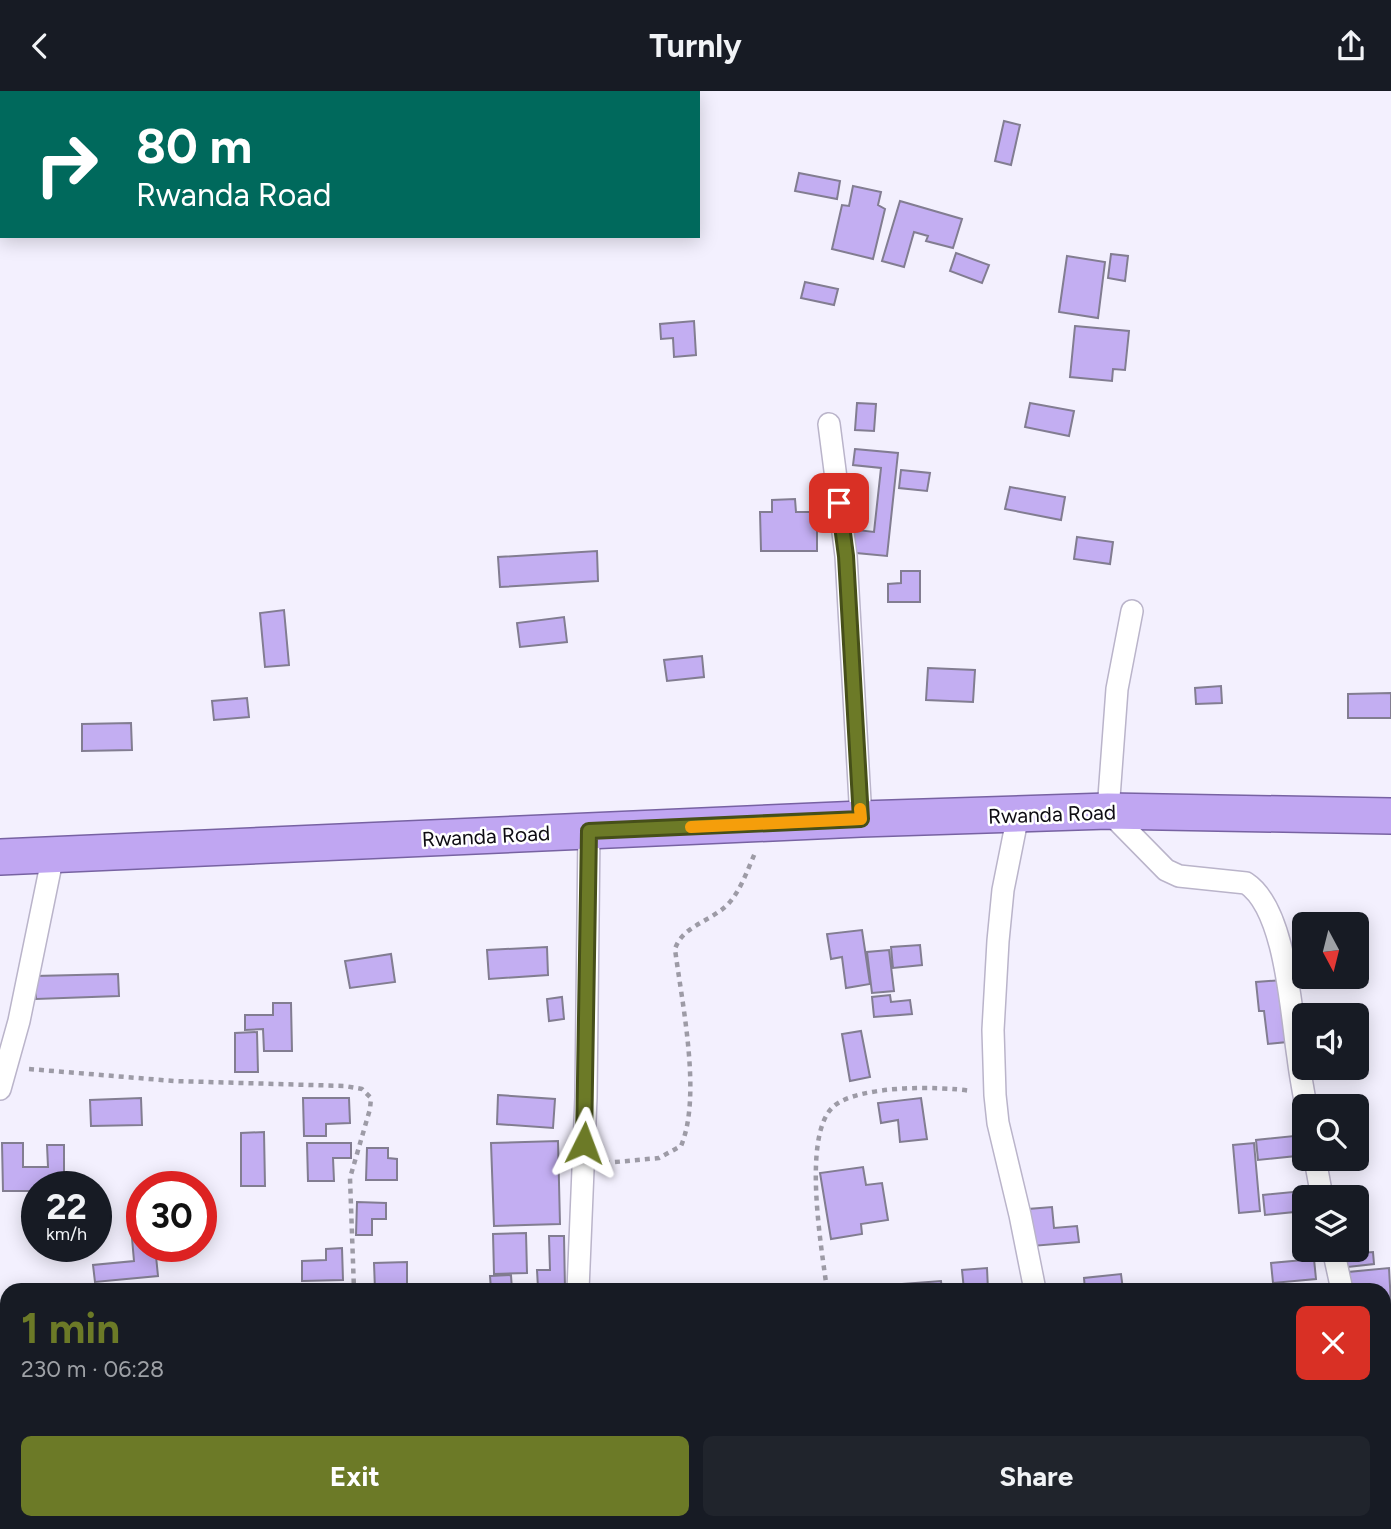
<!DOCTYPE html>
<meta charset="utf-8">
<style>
:root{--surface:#171b24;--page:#20242c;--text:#f1f3f6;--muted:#9ea1a6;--accent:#6c7a27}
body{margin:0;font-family:Figtree,sans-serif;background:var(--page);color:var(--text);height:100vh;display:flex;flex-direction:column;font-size:26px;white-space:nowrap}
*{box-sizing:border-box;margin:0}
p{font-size:23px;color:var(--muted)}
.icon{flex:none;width:38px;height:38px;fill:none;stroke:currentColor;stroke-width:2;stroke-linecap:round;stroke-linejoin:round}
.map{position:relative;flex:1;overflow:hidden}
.panel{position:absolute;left:0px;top:1192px;width:1391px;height:247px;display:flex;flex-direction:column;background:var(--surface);border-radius:21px 21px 0 0;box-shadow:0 4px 18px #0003}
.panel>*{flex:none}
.guide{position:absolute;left:0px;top:0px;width:700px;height:147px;box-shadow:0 4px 18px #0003;background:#00695c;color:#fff;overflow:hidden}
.needle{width:46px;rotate:173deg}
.fabs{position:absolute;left:1292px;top:821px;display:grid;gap:14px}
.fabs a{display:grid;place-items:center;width:77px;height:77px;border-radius:10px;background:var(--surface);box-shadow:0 4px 18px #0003;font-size:35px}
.speed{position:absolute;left:21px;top:1080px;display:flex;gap:14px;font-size:35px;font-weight:700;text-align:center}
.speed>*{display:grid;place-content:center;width:91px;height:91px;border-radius:50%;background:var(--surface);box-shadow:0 4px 18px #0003;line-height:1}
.speed small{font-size:18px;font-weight:400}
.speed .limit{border:10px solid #d22;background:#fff;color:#111}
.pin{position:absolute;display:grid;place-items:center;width:60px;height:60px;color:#fff;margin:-30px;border-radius:14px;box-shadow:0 4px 10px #0006}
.me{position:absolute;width:77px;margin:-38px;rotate:3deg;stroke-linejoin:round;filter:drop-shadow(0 0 5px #0008)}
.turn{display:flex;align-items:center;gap:24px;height:147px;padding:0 21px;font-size:32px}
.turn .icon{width:91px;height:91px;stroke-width:2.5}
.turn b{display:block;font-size:49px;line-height:60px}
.round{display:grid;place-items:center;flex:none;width:74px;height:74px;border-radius:10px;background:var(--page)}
.headline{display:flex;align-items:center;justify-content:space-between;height:119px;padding:0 21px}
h1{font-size:42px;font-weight:700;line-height:52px;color:var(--accent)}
.primary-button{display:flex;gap:14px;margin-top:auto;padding:14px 21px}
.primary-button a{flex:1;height:80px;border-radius:10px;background:var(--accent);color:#fff;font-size:28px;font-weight:700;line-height:80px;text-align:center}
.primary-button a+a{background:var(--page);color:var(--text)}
header{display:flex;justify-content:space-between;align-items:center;height:91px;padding:0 21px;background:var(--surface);font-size:32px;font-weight:700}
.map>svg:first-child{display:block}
.building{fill:#c3aef2;stroke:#827d91;stroke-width:2}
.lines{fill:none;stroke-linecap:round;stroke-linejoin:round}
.minor-casing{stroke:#bab4ca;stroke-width:24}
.tertiary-casing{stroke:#bab4ca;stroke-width:30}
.trunk-casing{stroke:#7762a2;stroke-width:38}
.path{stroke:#9d9ba6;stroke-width:4.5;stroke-dasharray:5 5;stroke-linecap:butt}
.minor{stroke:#fff;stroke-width:21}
.tertiary{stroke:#fff;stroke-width:26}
.trunk{stroke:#c0a6f2;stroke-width:35}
.route-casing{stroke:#464f19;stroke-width:18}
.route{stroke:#6c7a27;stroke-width:12}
.slow{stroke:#f59e0b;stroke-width:12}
.labels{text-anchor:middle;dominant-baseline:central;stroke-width:5;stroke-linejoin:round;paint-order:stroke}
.street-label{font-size:21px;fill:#0e0c13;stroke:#fff}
</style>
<header><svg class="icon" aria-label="back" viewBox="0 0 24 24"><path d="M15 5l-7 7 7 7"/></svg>Turnly<svg class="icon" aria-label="share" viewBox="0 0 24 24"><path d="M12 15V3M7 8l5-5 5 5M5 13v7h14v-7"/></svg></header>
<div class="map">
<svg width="1391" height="1438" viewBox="0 0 1391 1438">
<rect width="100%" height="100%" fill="#f3f0fe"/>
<path class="building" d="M1004 30 1020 34 1011 74 995 70Z
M799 82 840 90 837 108 795 100Z
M853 95 881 101 878 114 885 118 873 168 832 158 842 114 849 115Z
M900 110 962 128 953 157 926 150 928 145 914 141 904 176 882 170Z
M956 162 989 174 982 192 950 180Z
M1111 163 1128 165 1125 190 1108 187Z
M1067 165 1105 171 1098 227 1059 221Z
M805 191 838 198 834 214 801 207Z
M694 230 696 264 674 266 673 247 661 248 660 233Z
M1075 235 1129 240 1125 279 1113 278 1112 290 1070 286Z
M857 312 876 313 874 340 855 339Z
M1030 312 1074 320 1069 345 1025 336Z
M855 358 898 362 887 465 846 461 849 438 874 441 881 377 853 374Z
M901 379 930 382 927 400 899 397Z
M1010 396 1065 406 1061 429 1005 418Z
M795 408 796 421H817V460H761L760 421H772V409Z
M1077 446 1113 451 1110 473 1074 468Z
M597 460 598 490 500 496 498 466Z
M901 480H920V511H888V493L901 492Z
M284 519 289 574 265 576 260 522Z
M564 526 567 551 520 556 517 532Z
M702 565 704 586 667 590 664 569Z
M928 577 975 579 973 611 926 609Z
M1221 595 1222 612 1196 613 1195 597Z
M1391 602V627H1348V603Z
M247 607 249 626 214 629 212 610Z
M131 632 132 659 82 660V633Z
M862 839 870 893 846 897 842 866 831 868 827 843Z
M920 854 922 874 893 877 891 856Z
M547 856 548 884 489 888 487 859Z
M889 859 894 900 872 902 867 861Z
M391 863 395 891 350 897 345 870Z
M118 883 119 905 36 908 35 885Z
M1282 889 1287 951 1268 953 1264 920H1259L1256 891Z
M890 904 891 911 910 909 912 923 874 926 872 906Z
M562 906 564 928 549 930 547 908Z
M273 912H291L292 960H264L263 938 245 939V924H273Z
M861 940 870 986 850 990 842 943Z
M257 941 258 981H235V942Z
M498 1004 555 1008 553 1037 497 1033Z
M141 1007 142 1034 91 1035 90 1009Z
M303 1007H349L350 1032 326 1033V1045H304Z
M921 1007 927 1048 900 1051 898 1029 881 1032 878 1012Z
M264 1041 265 1095H241V1042Z
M1294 1045 1296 1065 1258 1069 1256 1049Z
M558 1050 560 1133 494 1135 491 1052Z
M2 1052H23V1076H48L47 1054H64V1096H37V1100H3Z
M307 1052H351V1067H333L334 1090H308Z
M1254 1052 1260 1120 1239 1122 1233 1054Z
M367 1057H388V1067L397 1068V1089H366Z
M863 1076 866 1094 882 1092 888 1129 861 1133 862 1143 831 1148 820 1082Z
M1303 1100 1304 1120 1265 1124 1263 1104Z
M357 1111 386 1112V1128H372V1144H356Z
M1052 1116 1054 1137 1077 1135 1079 1151 1032 1155 1028 1118Z
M142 1123V1155H155L158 1185 95 1191 93 1174 134 1170 130 1124Z
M526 1142 527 1182 494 1183 493 1143Z
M549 1145H564L565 1199 538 1197 537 1179H550Z
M1356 1151H1359L1360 1162 1373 1161 1374 1173 1339 1177 1337 1161 1356 1158Z
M342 1157 343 1189 302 1190V1170L326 1169V1158Z
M1314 1168 1316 1188 1273 1192 1271 1172Z
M407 1171V1198L430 1199H375L374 1172Z
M987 1177 988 1199H964L962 1179Z
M1389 1177 1391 1213H1384V1199H1349L1348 1181Z
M1121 1183 1123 1199H1085L1084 1187Z
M511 1184 512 1199H491L490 1185Z
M941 1190 942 1199H904L903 1193Z
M1246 1194 1247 1199H1226V1196Z
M0 1231H7V1291H0Z
M1391 1288V1303L1386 1304 1385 1289Z
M1384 1316H1391V1344H1384Z
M1384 1424H1391V1438H1336L1335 1432H1384Z
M7 1426V1432H30L31 1438H0V1427Z
M594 1432H677L678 1438H596Z"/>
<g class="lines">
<defs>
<path id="minor" d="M829 333 846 465 861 728
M1132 520 1117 598 1108 720 1166 779 1179 785 1246 792C1286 818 1291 922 1298 966 1300 983 1303 999 1306 1015
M1018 724 1003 799 998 850 993 939 995 1004 998 1032 1020 1124 1035 1199
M0 998 19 930 53 764
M1315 1068 1322 1106
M1333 1158 1342 1199
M578 1199 586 1006 589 740
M582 1432V1438
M1082 1432 1084 1438
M1188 1432 1189 1438"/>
<path id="tertiary" d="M1384 1396 1391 1395
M1124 1438 1160 1432"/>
<path id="trunk" d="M0 766 861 728 1108 720 1391 725"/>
</defs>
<use href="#minor" class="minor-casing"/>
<use href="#tertiary" class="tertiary-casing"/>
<use href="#trunk" class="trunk-casing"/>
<path class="path" d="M29 978 174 990 345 995 362 998 371 1007 370 1018 350 1087 354 1199
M605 1072 659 1067 681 1055C702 1005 682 913 675 858 682 836 708 831 725 816 739 804 747 780 755 762
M827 1199C822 1159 801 1043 834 1015 859 994 939 995 971 1000
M0 1421 7 1419
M524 1432 526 1438
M875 1438 876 1432"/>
<use href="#minor" class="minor"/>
<use href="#tertiary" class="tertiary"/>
<use href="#trunk" class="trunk"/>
</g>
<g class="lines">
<defs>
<path id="route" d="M584 1052 589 740 861 728 846 465 839 412"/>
</defs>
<use href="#route" class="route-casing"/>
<use href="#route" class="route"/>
<path class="slow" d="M691 736 861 728 860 718"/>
</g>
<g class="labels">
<g class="street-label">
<text transform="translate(1052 723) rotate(-2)">Rwanda Road</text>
<text transform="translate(486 745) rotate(-3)">Rwanda Road</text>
</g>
</g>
</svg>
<div class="fabs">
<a><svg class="needle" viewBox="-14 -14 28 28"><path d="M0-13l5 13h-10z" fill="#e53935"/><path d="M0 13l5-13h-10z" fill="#9ea1a6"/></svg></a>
<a><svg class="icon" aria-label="sound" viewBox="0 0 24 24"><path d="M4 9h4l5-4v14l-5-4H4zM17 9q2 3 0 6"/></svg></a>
<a><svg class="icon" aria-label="search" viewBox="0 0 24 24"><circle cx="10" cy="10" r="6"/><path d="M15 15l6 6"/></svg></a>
<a><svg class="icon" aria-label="layers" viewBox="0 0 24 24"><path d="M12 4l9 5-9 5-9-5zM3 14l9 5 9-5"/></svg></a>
</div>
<div class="speed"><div>22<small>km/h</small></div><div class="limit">30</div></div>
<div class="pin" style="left:839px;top:412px;background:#d93025"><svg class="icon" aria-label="arrive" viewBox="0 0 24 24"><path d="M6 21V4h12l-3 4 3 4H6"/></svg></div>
<svg class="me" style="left:584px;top:1052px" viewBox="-20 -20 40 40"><path d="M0-17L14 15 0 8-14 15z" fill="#6c7a27" stroke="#fff" stroke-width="4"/></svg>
<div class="guide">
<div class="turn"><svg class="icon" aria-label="right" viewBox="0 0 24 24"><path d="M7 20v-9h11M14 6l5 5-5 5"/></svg><div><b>80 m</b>Rwanda Road</div></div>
</div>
<section class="panel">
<div class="headline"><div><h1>1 min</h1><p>230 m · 06:28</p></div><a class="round" style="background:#d93025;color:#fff"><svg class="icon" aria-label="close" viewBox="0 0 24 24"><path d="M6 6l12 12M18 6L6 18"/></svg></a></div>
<div class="primary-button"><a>Exit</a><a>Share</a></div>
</section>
</div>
